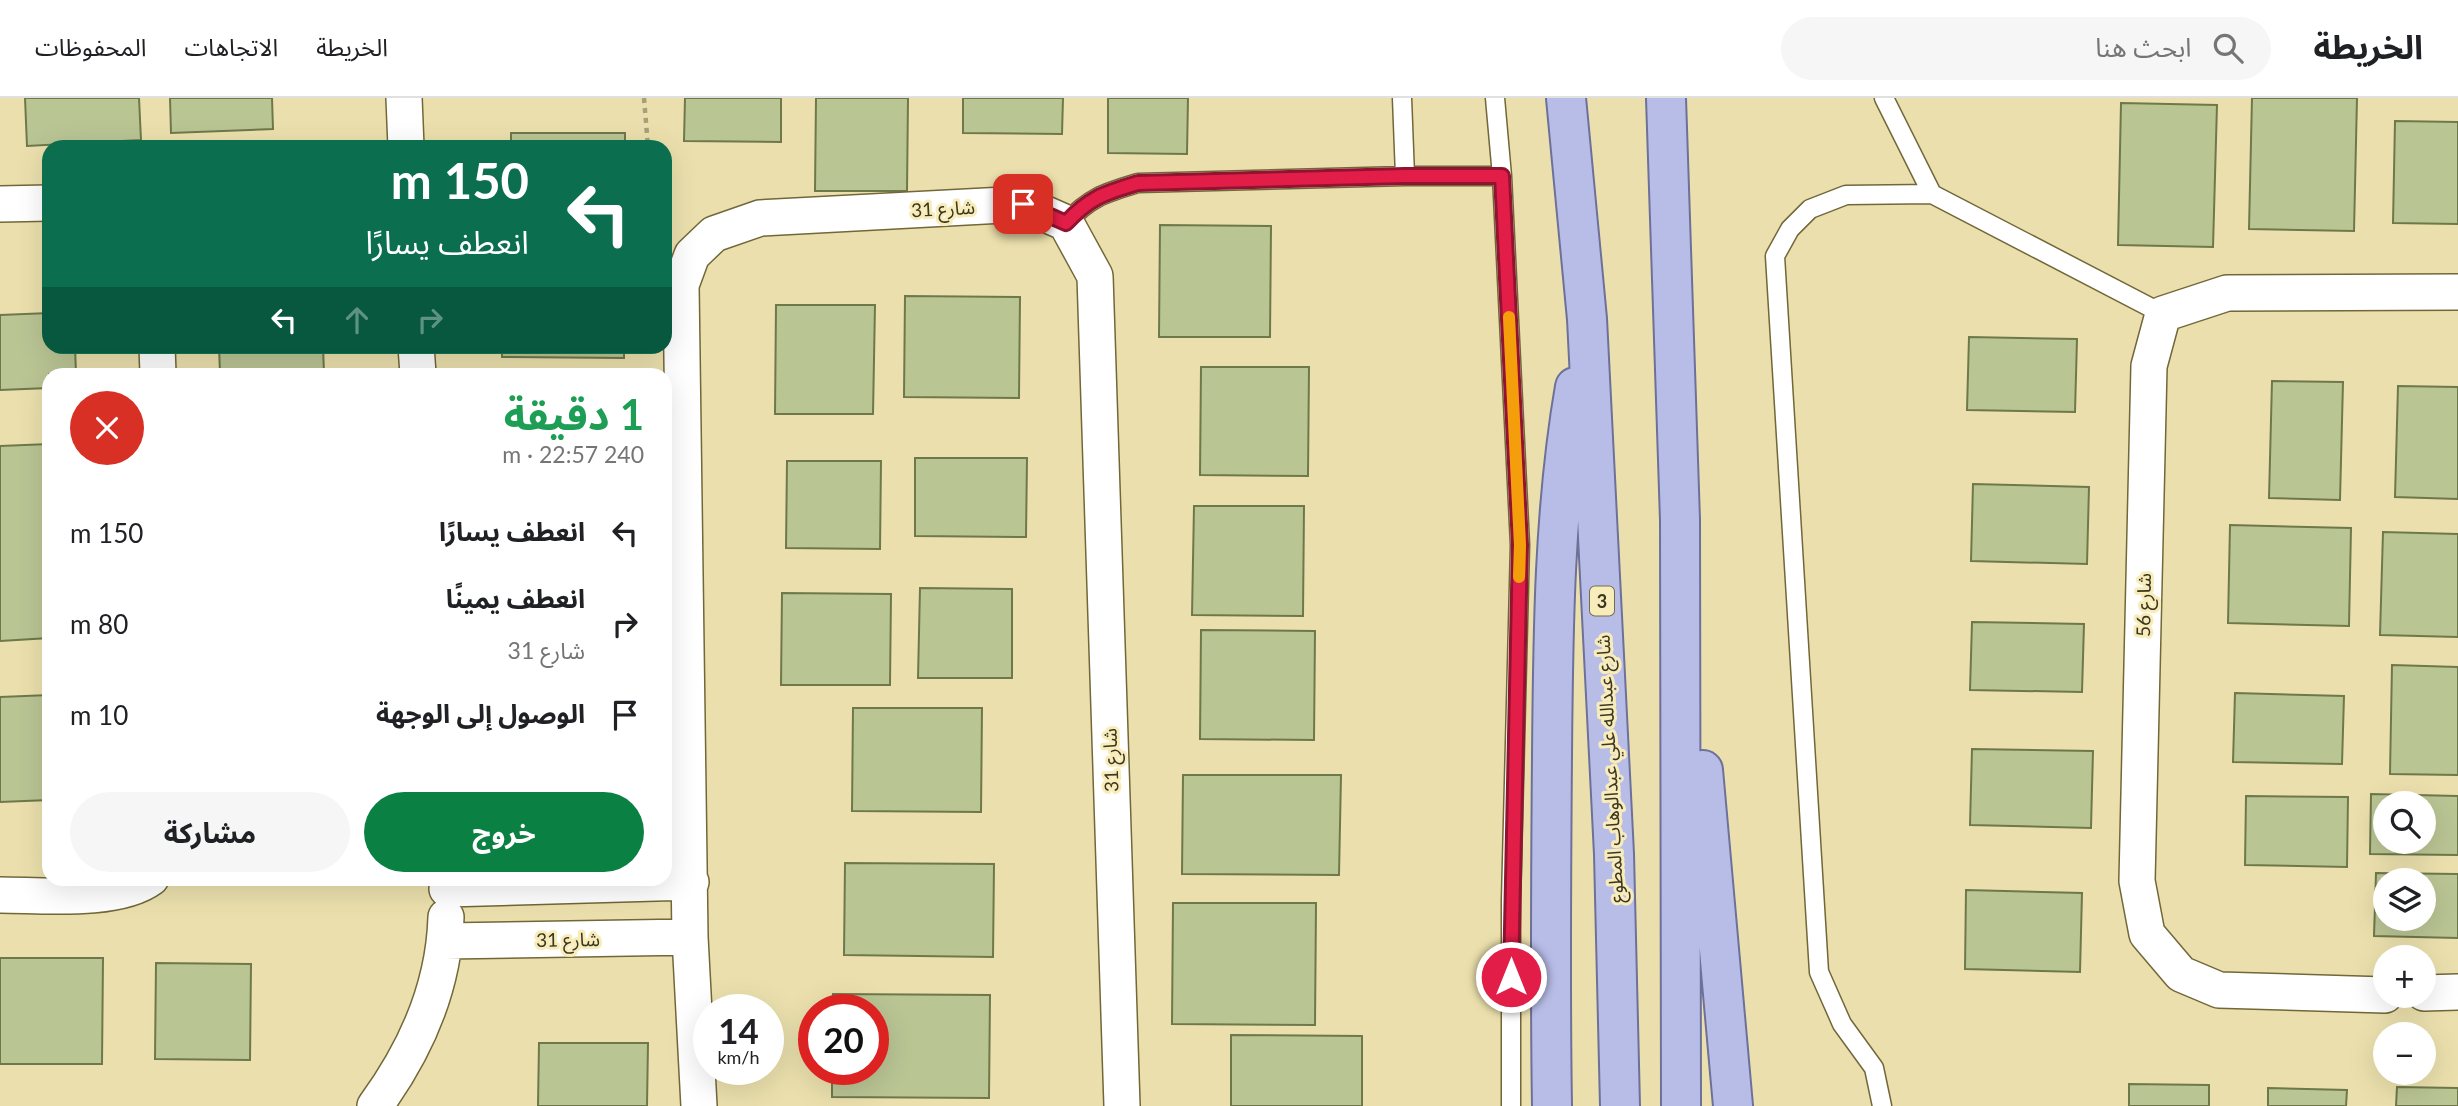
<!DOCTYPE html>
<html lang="ar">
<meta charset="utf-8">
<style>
:root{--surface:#fff;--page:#f6f6f6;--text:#202124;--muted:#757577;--line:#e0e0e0;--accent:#0b8043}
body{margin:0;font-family:Lato,"Noto Sans Arabic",sans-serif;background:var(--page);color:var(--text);direction:rtl;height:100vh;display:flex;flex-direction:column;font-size:26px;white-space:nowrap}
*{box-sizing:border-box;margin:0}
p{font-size:23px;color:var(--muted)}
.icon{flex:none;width:38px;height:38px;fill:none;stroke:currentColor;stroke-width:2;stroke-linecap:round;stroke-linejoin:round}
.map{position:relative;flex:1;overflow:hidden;direction:ltr}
.panel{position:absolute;left:42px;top:270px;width:630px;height:518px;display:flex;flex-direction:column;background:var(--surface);border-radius:21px;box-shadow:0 7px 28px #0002;direction:rtl}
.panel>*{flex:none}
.top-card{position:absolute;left:42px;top:42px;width:630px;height:214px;border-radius:21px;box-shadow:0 7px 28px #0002;direction:rtl;background:#0b6e4f;color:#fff;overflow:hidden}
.buttons{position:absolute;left:2373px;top:693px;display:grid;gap:14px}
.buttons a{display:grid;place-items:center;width:63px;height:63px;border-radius:50%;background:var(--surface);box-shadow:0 7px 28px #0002;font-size:35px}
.speed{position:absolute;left:693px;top:896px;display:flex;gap:14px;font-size:35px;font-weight:700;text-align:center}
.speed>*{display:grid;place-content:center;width:91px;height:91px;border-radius:50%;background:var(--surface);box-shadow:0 7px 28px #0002;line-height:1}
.speed small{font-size:18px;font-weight:400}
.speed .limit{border:10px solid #d22;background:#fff;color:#111}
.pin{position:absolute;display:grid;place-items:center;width:60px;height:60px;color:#fff;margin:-30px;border-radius:14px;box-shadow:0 4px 10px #0006}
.me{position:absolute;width:77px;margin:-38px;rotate:0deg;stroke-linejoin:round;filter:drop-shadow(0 0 5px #0008)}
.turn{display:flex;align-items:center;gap:24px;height:147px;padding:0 28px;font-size:32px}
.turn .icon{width:91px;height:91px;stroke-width:2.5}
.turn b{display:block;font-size:49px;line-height:60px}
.lanes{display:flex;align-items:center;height:66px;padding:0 28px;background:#0003;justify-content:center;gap:35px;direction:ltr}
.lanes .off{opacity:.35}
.round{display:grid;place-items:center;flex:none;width:74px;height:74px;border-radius:37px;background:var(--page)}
.headline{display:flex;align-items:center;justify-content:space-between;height:119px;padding:0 28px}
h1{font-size:42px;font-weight:700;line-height:52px;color:#1e9e55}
.primary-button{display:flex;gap:14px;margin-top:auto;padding:14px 28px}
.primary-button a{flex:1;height:80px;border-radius:42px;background:var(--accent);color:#fff;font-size:28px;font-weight:700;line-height:80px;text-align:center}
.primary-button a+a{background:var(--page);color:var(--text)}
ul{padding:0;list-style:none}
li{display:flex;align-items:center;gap:21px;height:91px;padding:0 28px}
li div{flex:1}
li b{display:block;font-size:26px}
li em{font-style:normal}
header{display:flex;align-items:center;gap:42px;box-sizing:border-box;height:98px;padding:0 35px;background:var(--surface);border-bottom:2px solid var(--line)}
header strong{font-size:33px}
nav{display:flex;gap:38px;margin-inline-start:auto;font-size:24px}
.search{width:490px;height:63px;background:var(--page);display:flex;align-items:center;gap:18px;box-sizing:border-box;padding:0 24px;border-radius:38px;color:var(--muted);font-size:26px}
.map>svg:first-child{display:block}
.building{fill:#bac594;stroke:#6f784a;stroke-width:2;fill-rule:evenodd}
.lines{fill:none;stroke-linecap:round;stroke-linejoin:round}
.lane-casing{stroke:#716738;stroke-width:21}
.street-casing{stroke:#716738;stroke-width:38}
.primary-casing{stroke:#6d7199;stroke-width:42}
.path{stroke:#a79f78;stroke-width:4.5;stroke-dasharray:5 5;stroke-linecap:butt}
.lane{stroke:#fff;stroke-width:18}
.street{stroke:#fff;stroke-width:35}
.primary{stroke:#b8bde8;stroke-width:38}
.route-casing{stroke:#92132f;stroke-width:18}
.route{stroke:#e11d48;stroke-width:12}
.slow{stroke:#f59e0b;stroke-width:12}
.labels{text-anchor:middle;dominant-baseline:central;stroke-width:6;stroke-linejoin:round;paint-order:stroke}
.shield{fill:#f8edba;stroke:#736d4f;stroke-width:2}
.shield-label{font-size:18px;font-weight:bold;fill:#3a3621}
.street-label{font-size:19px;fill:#3a3621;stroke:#f8edba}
</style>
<header>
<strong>الخريطة</strong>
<div class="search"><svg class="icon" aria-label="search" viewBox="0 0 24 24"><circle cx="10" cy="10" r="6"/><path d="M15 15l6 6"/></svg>ابحث هنا</div>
<nav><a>الخريطة</a><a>الاتجاهات</a><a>المحفوظات</a></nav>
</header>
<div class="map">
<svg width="2458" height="1008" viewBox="0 0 2458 1008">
<rect width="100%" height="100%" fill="#ebe0ad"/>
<path class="building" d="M25 0H139L141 42 27 48Z
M170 0H272L273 31 171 35Z
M685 0H781V44L684 43Z
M816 0H908L907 93H815Z
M963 0H1063L1062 36 963 35Z
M1108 0H1188L1187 56 1108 55Z
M2252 0H2357L2354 133 2249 131Z
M2121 5 2217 7 2213 149 2118 147Z
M2395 23 2458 24V126L2393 125Z
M511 35H625V49H511Z
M1160 127 1271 128 1270 239H1159Z
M905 198 1020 199 1019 300 904 299Z
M776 207H875L873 316H775Z
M49 215V248H75L76 276H49V290L0 292V217Z
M1969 239 2077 241 2075 314 1967 312Z
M219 248H323L324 276H220Z
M502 248H624V260L502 259Z
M1201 269H1309L1308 378 1200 377Z
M2272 283 2343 284 2340 402 2269 400Z
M2398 288 2458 289V401L2395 399Z
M49 346V540L0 543V348Z
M915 360H1027L1026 439 915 438Z
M787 363H881L880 451 786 450Z
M1973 386 2089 389 2087 466 1971 463Z
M1194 408H1304L1303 518 1192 517Z
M2230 427 2351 430 2349 528 2228 525Z
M2383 434 2458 436V539L2380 537Z
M920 490 1012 491V580H918Z
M782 495 891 496 890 587H781Z
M1972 524 2084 526 2082 594 1970 592Z
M1201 532 1315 533 1314 642 1200 641Z
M2392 567 2458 569V677L2390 676Z
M2235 595 2344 598 2342 666 2233 664Z
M49 597V702L0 704V599Z
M853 610H982L981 714 852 713Z
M1972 651 2093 653 2091 730 1970 727Z
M1183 677H1341L1339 777 1182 776Z
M2371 696 2458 698V757L2370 756ZM2385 705H2424V744H2385Z
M2246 698 2348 699 2347 769 2245 767Z
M845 765 994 766 993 859 844 857Z
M2376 775 2458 776V840L2374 838ZM2385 782H2424V821H2385Z
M1966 792 2082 795 2080 874 1965 871Z
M1173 805H1316L1315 927 1172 926Z
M0 860H103L102 966H0Z
M156 865 251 866 250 962 155 961Z
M833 896 990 897 989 1000 832 999V971H873V912H832Z
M1231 937 1362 938V1008H1231Z
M539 945H648L647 1008H538Z
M2129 986 2209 987V1008H2129Z
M2397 989 2458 990V1008H2396Z
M2268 990 2347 992 2346 1008H2268Z"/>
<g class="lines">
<defs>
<path id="lane" d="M1402 0 1405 78
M1495 0 1502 78 1520 447 1511 802V1008
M1884 0 1932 96
M1066 125C1090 99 1105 95 1138 85L1405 78H1502
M1882 1008 1874 970 1842 926 1819 874 1775 158 1790 131 1810 111 1846 97 1932 96 2163 216"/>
<path id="street" d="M404 0 406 49
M0 106 49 105
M157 248 158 276
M416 248 418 276
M447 791 691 784
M0 797C42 797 117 805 151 780
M445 843 690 839
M2424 895 2458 894
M2385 897 2219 892 2181 876 2147 836 2137 783 2149 268 2163 216 2227 195 2458 194
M375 1008C416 952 444 889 446 819
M699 1008 690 839 681 187 692 157 714 136 760 120 1023 106 1066 125 1095 178 1122 1008"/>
<path id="primary" d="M1566 0 1587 221 1614 756 1620 1008
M1666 0 1680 422 1681 1008
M1703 672 1733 1008
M1552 1008C1550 891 1551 775 1552 658 1553 535 1554 410 1575 289"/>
</defs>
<use href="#lane" class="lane-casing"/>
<use href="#street" class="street-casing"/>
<use href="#primary" class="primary-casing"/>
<path class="path" d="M644 0 648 49"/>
<use href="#lane" class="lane"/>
<use href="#street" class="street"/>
<use href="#primary" class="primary"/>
</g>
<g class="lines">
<defs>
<path id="route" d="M1023 106 1066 125C1090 99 1105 95 1138 85L1405 78H1502L1520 447 1511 879"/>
</defs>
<use href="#route" class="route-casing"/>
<use href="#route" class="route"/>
<path class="slow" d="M1509 219 1520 447 1519 479"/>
</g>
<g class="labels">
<rect class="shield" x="1590" y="488.5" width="24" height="29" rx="5"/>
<g class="shield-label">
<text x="1602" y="503">3</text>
</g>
<g class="street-label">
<text transform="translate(943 110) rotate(-3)">شارع 31</text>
<text transform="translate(2143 507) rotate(-89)">شارع 56</text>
<text transform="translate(1110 662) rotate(-92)">شارع 31</text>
<text transform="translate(1609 671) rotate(-93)">شارع عبدالله علي عبدالوهاب المطوع</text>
<text transform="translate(568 841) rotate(-1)">شارع 31</text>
</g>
</g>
</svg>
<div class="buttons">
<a><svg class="icon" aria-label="search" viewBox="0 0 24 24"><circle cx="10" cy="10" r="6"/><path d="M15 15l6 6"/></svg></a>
<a><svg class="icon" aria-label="layers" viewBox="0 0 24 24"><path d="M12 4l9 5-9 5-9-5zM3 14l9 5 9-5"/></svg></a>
<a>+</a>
<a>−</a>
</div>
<div class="speed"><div>14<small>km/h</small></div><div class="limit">20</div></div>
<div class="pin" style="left:1023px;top:106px;background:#d93025"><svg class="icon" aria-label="arrive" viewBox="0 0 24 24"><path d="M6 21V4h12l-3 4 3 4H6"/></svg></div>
<svg class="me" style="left:1511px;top:879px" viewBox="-20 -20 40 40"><circle r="17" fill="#e11d48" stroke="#fff" stroke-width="3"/><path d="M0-11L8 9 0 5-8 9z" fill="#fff"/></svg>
<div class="top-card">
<div class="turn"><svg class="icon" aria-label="left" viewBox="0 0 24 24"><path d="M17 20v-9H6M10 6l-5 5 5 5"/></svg><div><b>150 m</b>انعطف يسارًا</div></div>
<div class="lanes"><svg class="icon" aria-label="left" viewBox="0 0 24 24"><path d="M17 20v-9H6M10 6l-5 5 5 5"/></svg><svg class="icon off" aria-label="ahead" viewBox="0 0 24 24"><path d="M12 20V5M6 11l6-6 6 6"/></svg><svg class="icon off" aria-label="right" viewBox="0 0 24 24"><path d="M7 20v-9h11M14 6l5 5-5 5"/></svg></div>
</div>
<section class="panel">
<div class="headline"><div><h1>1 دقيقة</h1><p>240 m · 22:57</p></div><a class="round" style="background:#d93025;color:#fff"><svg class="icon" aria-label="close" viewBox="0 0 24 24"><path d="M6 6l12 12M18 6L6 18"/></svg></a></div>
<ul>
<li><svg class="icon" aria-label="left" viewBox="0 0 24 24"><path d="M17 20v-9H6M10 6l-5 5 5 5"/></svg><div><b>انعطف يسارًا</b></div><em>150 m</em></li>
<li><svg class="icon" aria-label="right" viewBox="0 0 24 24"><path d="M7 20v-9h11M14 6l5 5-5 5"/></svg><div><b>انعطف يمينًا</b><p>شارع 31</p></div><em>80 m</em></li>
<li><svg class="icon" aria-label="arrive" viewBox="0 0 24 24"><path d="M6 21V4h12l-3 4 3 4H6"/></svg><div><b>الوصول إلى الوجهة</b></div><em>10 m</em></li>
</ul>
<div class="primary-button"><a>خروج</a><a>مشاركة</a></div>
</section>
</div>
